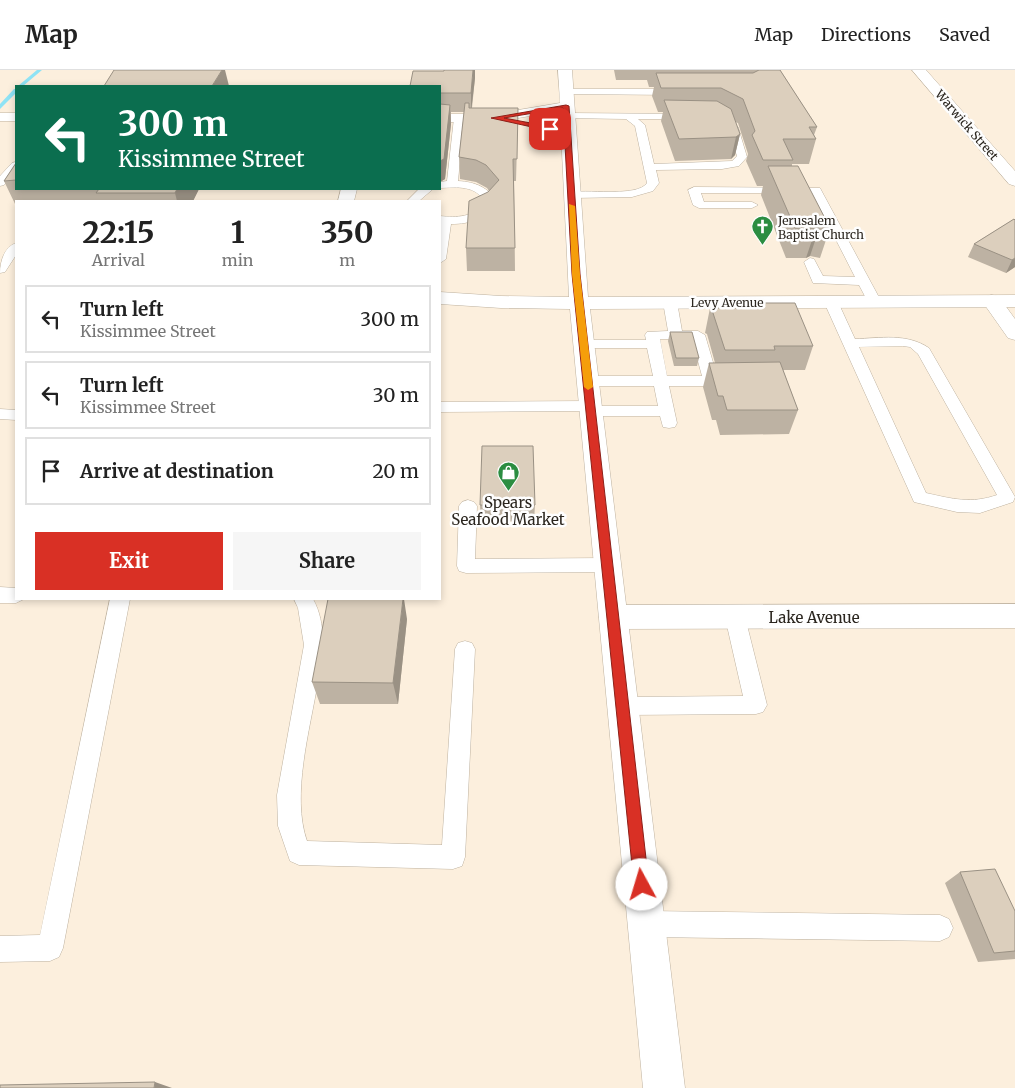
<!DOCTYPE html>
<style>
:root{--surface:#fff;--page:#f6f6f6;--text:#222;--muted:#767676;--line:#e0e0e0;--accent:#d93025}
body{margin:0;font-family:Merriweather,serif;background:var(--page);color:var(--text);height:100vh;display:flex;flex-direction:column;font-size:19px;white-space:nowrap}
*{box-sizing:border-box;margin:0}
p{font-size:16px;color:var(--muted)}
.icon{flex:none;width:28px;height:28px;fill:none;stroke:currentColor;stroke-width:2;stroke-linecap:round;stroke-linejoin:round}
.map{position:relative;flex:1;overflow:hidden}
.drawer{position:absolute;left:15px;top:130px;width:426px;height:400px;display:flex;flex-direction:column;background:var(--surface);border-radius:0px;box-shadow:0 2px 8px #0003}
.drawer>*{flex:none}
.hud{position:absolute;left:15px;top:15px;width:426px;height:105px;border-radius:0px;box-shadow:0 2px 8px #0003;background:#0b6e4f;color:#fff;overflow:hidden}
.pin{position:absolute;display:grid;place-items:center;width:42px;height:42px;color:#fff;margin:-21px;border-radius:10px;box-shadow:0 2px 8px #0006}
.me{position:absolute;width:55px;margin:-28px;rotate:354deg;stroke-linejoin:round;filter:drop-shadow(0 0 4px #0008)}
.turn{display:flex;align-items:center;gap:18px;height:105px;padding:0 20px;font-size:22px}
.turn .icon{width:65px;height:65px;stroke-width:2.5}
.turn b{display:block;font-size:35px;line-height:42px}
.eta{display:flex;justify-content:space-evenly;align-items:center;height:85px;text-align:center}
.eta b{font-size:30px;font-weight:700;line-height:35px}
.action{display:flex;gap:10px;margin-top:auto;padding:10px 20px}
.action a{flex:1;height:58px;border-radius:0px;background:var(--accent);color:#fff;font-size:20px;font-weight:700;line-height:58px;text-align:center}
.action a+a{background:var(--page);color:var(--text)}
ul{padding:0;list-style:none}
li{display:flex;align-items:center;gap:15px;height:68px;margin:0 10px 8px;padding:0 10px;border:2px solid var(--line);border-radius:0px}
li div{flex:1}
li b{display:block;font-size:19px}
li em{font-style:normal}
header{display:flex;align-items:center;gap:30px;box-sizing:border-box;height:70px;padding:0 25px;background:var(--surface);border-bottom:1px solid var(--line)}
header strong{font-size:24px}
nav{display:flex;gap:28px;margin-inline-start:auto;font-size:18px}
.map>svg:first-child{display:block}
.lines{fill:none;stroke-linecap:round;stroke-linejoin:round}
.stream{fill:#8fe3f5;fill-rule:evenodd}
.lane-casing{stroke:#beb2a0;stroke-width:1}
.street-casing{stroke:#beb2a0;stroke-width:1}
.secondary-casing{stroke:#beb2a0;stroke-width:1}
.lane{fill:#fff;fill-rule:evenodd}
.street{fill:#fff;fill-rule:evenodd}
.secondary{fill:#fff;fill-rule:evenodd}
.wall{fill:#bdb2a3}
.shaded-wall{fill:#9a9184}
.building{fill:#dccfbd;stroke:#9a9184}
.route{fill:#d93025;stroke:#8d1f18}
.slow{fill:#f59e0b}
.labels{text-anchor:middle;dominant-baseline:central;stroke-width:5;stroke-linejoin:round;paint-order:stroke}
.far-street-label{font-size:12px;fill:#2b261f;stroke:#fefefe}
.far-poi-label{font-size:12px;fill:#2b261f;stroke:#fefefe;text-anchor:start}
.poi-label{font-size:15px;fill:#2b261f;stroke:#fefefe}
.street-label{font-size:15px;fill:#2b261f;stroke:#fefefe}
</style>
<header>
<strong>Map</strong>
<nav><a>Map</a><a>Directions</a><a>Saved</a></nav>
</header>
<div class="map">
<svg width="1015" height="1018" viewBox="0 0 1015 1018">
<rect width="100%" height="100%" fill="#fcefdd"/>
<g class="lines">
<path class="stream" d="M37 0H42L23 16H18Z
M14 19H16V23L0 39V34Z"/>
<defs>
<path id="lane" d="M565 19H677L682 22 677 25 562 24 560 22Z
M566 43 690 44 692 46 687 49H638L645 55 654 94 732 91 737 86 728 58 721 52 726 49 738 57 747 87 739 96 722 99 656 100 659 113 653 121 632 127 571 128 567 127 565 125 567 123C585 118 637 128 647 113L635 56 626 49 563 48V44Z
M459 45 464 48 458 111C475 112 489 117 497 133 486 149 470 154 451 154L446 189 440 193V146C456 148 475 147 485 133 477 115 457 117 440 118V112L447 111 454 48Z
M16 92V101L4 115 0 116V106L12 93Z
M694 117 820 118 881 231 874 235 869 234 859 215 813 213 804 192 810 188 814 189 823 206 855 207 812 123H701L704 132H752L758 135 752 138H699L693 135 688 120Z
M419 119H433L419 131H407Z
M16 173V185L5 202 0 203C0 192 4 177 16 173Z
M670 228 677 232 682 261H698L705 265 717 306 734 308 736 311 734 314 729 316H669L677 353 675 357 669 358 663 357 660 346H591L586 345 583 341 440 342V332L590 331 595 333 598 336H658L654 316H588L583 314 581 311 583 308 588 306H653L647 278H584L579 277 577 274 579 271 584 270H646L645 265 647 262 668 261 663 232ZM660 269H692L702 306H667Z
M831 228 838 232 855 269C880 268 907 263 929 278L1015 427 1013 432 980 443 957 442 914 432 824 232ZM903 276 910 277 918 284 997 425C971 434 953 429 926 423L859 277Z
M0 339 16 340V350L0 349Z
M468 430 474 432 477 436 475 489 607 488 614 490 616 495 614 500 607 502 466 503 459 501 457 496 459 436 462 432Z
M0 517 16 518V529H24L16 533H0Z
M110 529H130L63 878 59 887 50 891 0 892V866L40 865Z
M294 529H313C327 554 323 584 318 611 310 660 291 725 307 771L442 775 455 579 458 573 465 571 472 573 475 579 465 787 462 796 453 799 299 795 290 791 278 756 277 725 304 575 298 538Z
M735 539 742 541 745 547 767 635 763 642 756 644 623 645 616 643 612 636 616 629 623 627 743 626 725 547 728 541Z
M646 841 940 845 949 849 953 858 949 867 940 871 646 867 637 863 633 854 637 845Z"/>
<path id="street" d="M912 0H926L1015 101V116L1009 114Z
M992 225 999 227 1015 249V270L1008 268 982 231 985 227Z
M1015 534V558L613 559 603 555 599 547 603 539 613 535Z"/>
<path id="secondary" d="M558 0H572L588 227 1015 225V237L590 239 685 1018H643L570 239 501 238 440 234V222L501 226 569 227 560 41 494 52H440V44H494L560 33Z
M0 43H16V51H0Z
M341 119H357L354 131H338Z"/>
</defs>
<use href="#lane" class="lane-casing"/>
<use href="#street" class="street-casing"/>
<use href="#secondary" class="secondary-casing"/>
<use href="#lane" class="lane"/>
<use href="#street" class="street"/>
<use href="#secondary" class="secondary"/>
</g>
<path class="wall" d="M614 0H780L817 57 814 65 816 69 809 94H792V96L830 158 820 188 810 186 806 188H786L761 125 763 116H757L746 91 748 84 738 53 735 52 740 64 735 85 731 89 675 91 661 51 663 42H658L652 26 654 17H649L647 10H616Z
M475 8 472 38H518L516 111H514L515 201H467L466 178 489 121 487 118 476 112 460 109 459 87 464 42H451V54L445 109 440 112V16Z
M16 93V119H199L193 131H16V136L4 111Z
M1014 149 1015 197 1006 203 968 187 974 174Z
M746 233 813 276 805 300H783L798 340 789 364 720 365 716 350H712L703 317 709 293H715L707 264 705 263 710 238H744Z
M670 262 699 288 697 296H674L668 271Z
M480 435H535L534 451 481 452Z
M407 549 398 634H320L312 612Z
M960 802 1015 841V889L978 892 945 813Z"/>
<path class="shaded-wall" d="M222 0H225L229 16H212Z
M473 0H475V8L471 42V23Z
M450 35 451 54 445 109 440 112V91Z
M740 64 735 85 731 89 736 67Z
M177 119H199L193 131H177L175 123Z
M820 156 810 186 806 188 816 158Z
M1015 188V197L1006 203 1012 190Z
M403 529H404L407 549 398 634 393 613Z
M155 1012 172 1018H154Z"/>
<path class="building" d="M114 0H222L212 16H104Z
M444 0H473L471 23H440V16H410L413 1H444Z
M759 0H780L817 57H809L816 69H783L793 90H763L752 65 755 61 743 29 721 18H661L656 3H753Z
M664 30 717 31 731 39 740 64 736 67 679 69Z
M465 33H469V38H518L517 89H513L515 178H466L469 131 488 122 499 110 486 95 476 90 459 87Z
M440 34 450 35 444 89 440 91Z
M16 93V110L4 111Z
M768 96H798L830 158 820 156 816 158H795Z
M99 119H177L175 123H96Z
M1014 149 1015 150V188L1012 190 974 174Z
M746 233H795L813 276H774L775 280H725L712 240 710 238H748Z
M670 262H692L699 288H676Z
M780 292 798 340H727L723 326H718L709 293Z
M482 376H533L535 435H480Z
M328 529H403L393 613 312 612Z
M995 799 1015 841V881L994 883 960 802Z
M155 1012 154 1018H0V1015Z"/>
<path class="route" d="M566 35 569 36 580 204 649 815 647 820 642 822 636 820 634 815 572 204 563 38 504 48 552 57 550 61 491 48Z"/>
<path class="slow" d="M569 134 575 136 580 204 593 317 588 320 584 317 572 204Z"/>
<defs>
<symbol id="church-pin" viewBox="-11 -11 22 30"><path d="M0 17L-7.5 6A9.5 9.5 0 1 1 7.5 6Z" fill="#2b8d41" stroke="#fefefe"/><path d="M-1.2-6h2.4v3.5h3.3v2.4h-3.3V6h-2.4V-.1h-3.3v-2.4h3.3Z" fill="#fff"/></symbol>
<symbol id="shop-pin" viewBox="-11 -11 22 30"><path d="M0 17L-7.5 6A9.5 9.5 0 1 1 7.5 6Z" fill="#2b8d41" stroke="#fefefe"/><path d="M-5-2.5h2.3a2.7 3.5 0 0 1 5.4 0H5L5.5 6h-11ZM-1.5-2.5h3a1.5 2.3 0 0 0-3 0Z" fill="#fff"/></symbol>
</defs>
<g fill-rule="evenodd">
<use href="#church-pin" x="750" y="144" width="25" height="34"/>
<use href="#shop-pin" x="496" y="390" width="25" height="34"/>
</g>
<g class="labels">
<g class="far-street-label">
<text transform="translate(967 55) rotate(49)">Warwick Street</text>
<text x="727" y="232">Levy Avenue</text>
</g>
<g class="far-poi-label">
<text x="778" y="150">Jerusalem<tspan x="778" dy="14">Baptist Church</tspan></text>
</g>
<g class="poi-label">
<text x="508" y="432">Spears<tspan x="508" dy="17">Seafood Market</tspan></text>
</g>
<g class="street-label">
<text x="814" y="547">Lake Avenue</text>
</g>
</g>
</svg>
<div class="pin" style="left:550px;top:59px;background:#d93025"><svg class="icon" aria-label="arrive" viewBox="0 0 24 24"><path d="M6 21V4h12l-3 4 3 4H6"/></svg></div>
<svg class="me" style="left:642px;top:815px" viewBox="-20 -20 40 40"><circle r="19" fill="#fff"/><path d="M0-13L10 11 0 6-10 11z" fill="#d93025"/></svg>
<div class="hud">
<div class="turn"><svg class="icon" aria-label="left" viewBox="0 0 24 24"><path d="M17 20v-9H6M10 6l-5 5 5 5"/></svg><div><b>300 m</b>Kissimmee Street</div></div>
</div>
<section class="drawer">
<div class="eta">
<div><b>22:15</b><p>Arrival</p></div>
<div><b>1</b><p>min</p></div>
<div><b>350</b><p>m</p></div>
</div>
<ul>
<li><svg class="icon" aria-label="left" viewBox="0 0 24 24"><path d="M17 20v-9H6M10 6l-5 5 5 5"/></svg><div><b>Turn left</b><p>Kissimmee Street</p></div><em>300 m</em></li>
<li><svg class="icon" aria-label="left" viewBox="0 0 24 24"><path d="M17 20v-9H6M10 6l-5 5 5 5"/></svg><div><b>Turn left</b><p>Kissimmee Street</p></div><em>30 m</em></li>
<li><svg class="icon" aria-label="arrive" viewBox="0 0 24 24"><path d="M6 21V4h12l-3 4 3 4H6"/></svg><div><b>Arrive at destination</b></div><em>20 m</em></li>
</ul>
<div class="action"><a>Exit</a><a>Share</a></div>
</section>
</div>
